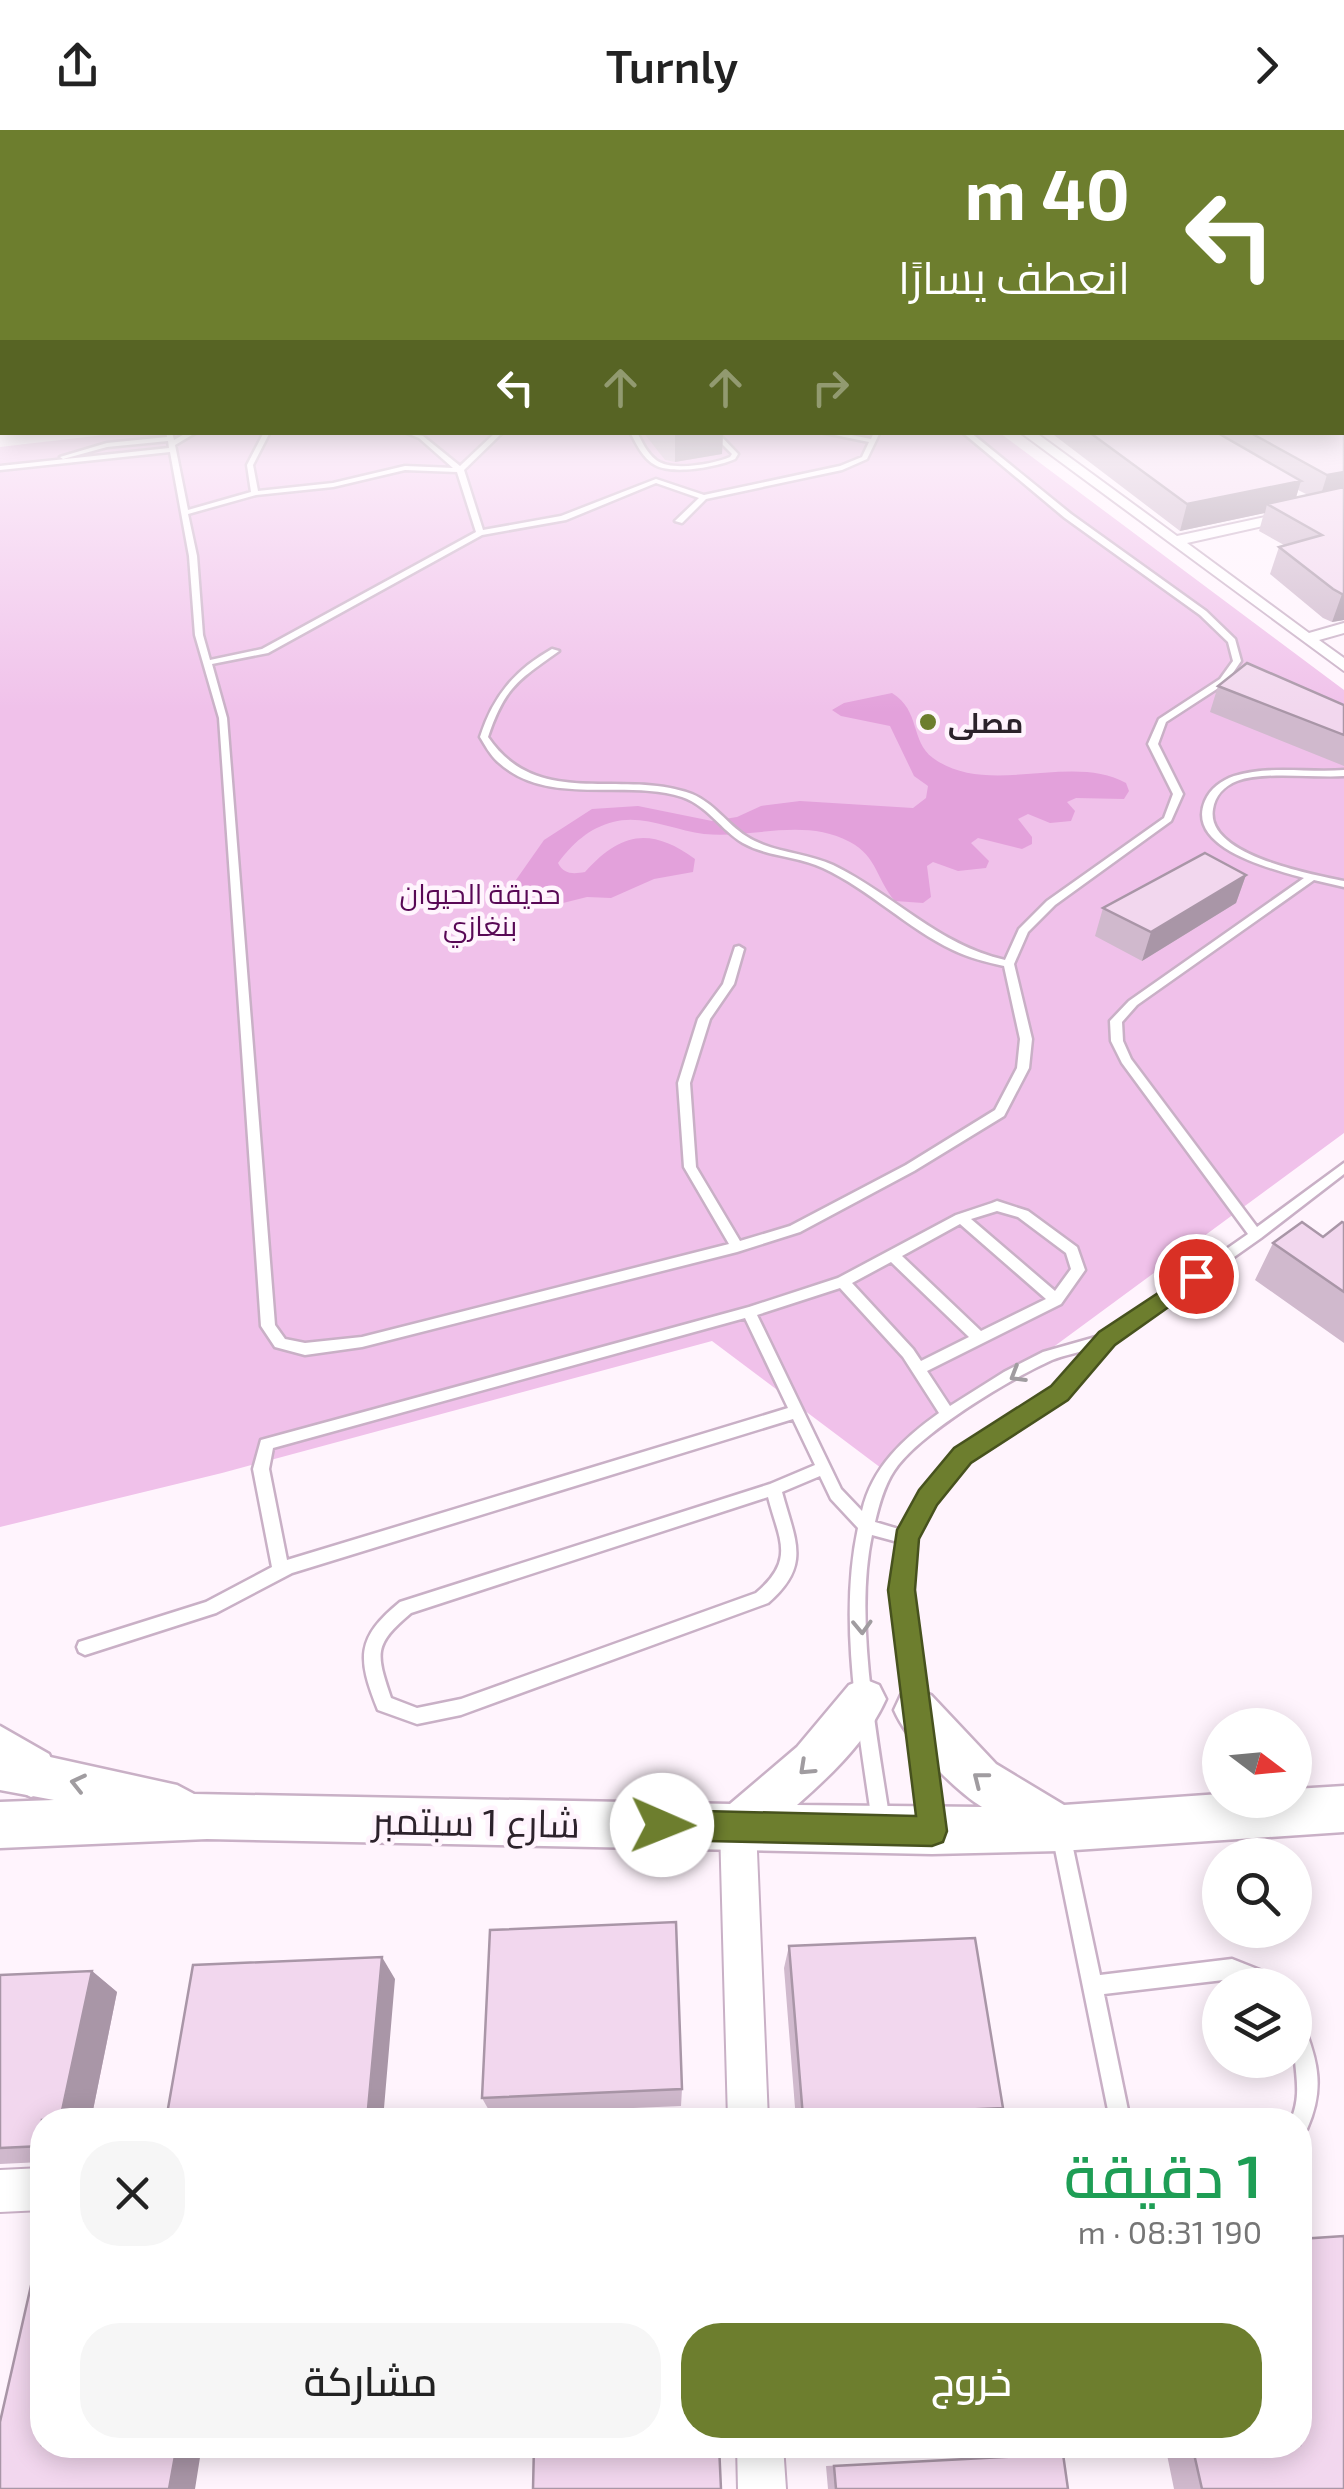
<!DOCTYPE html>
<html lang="ar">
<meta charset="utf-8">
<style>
:root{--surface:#fff;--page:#f6f6f6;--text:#222;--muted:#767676;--accent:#6d7e2e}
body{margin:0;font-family:"Exo 2",Cairo,sans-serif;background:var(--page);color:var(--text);direction:rtl;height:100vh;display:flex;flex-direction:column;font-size:38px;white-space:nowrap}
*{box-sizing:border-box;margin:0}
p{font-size:32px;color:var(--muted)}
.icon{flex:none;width:55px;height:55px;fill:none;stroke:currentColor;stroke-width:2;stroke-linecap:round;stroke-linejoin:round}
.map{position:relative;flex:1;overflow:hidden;direction:ltr}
.side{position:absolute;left:30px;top:1978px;width:1282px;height:350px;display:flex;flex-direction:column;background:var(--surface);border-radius:40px;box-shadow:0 5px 25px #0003;direction:rtl}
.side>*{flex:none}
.hud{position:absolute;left:0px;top:0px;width:1345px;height:305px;box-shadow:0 5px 25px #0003;direction:rtl;background:#6d7e2e;color:#fff;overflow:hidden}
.needle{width:65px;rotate:106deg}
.buttons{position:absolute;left:1202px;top:1578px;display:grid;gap:20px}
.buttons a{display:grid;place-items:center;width:110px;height:110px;border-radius:50%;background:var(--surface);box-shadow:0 5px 25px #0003;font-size:50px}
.pin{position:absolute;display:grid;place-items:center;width:85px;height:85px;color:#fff;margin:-42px;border:5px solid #fff;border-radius:50%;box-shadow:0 2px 10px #0007}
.me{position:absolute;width:110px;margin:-55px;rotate:91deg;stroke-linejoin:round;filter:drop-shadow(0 0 8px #0008)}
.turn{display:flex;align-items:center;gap:35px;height:210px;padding:0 50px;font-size:45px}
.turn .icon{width:130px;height:130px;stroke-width:2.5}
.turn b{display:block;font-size:70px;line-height:85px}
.lanes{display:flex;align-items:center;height:95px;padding:0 50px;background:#0003;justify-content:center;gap:50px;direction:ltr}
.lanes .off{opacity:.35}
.round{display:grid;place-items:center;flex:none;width:105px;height:105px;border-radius:40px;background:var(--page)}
.headline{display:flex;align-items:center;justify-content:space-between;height:170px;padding:0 50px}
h1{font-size:60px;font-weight:600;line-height:75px;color:#1e9e55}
.primary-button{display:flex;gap:20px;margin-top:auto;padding:20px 50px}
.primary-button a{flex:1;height:115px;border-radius:40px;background:var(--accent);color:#fff;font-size:40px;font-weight:600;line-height:115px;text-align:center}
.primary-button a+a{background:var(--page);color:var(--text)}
header{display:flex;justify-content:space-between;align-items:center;height:130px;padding:0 50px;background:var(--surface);font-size:45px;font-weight:600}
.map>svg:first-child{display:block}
.green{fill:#f0c1ea}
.water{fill:#e3a1db}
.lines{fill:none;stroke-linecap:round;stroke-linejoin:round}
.service-casing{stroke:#c9b0c6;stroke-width:5}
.minor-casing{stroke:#c9b0c6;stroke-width:4}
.tertiary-casing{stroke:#c9b0c6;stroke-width:5}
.secondary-casing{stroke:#c9b0c6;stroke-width:5}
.service{fill:#fff;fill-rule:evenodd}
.minor{fill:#fff;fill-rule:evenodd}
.tertiary{fill:#fff;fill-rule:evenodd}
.secondary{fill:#fff;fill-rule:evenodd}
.wall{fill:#d0b9cd;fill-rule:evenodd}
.shaded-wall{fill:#a996a7}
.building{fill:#f2d7ee;stroke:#a996a7;stroke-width:2.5}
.oneway{stroke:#a09ca0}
.route{fill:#6d7e2e;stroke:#47521e;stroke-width:2.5}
.poi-dot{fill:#6d7e2e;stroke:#fff4fd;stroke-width:4}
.labels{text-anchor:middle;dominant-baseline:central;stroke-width:9;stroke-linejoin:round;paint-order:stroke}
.far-poi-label{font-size:28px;font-weight:bold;fill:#2c222b;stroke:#fff4fd;text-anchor:start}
.far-park-label{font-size:28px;fill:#580855;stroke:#fff4fd}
.near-street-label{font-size:38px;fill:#2c222b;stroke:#fff4fd}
</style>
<header><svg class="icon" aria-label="forward" viewBox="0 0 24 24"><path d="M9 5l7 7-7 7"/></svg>Turnly<svg class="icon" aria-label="share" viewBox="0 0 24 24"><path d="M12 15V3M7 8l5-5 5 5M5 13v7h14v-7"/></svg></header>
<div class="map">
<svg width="1344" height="2359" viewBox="0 0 1344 2359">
<rect width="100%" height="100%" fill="#fff4fd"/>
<path class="green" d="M129 302 1000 303 1344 560V1003L885 1341 712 1211 222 1343 0 1397V317Z"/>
<path class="water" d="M892 563C921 581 910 611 933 628 987 668 1072 622 1126 653L1129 661 1124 669 1076 668 1067 672 1075 681 1071 691 1050 693 1028 684 1018 689 1032 707V714L1022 719 978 708 971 713 989 731 986 738 958 741 933 732 927 736 931 767 923 773 895 771C877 751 877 726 850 712 803 687 752 709 704 704 673 700 643 684 613 692 589 698 572 714 558 733 564 745 574 744 585 742 620 703 650 696 695 729L693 742 654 749 611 768 587 767 547 777 504 767 544 710 592 679 638 676 712 691 737 687 761 676 800 671 913 678 926 668 928 656 914 646 890 596 841 586 832 580 844 573Z"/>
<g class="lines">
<defs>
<path id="service" d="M166 302H172L174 310 188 302H197L175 315 188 380 251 362 247 335 264 302H270L253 335 258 361 333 353 405 336 453 338 419 308 404 302 423 306 460 336 496 302H503L464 340 483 400 561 386 656 349 704 365 840 336 862 327 869 312 820 302H837L871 309 874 302H880L867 329 842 340 706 369 682 393 675 391 699 368 656 353 566 390 482 405 268 523 212 534 227 588 275 1195 285 1209 305 1213 362 1207 729 1114 684 1037 678 953 698 889 723 854 735 817 739 816 744 819 734 854 710 889 690 953 696 1037 740 1111 790 1096 906 1035 995 980 1017 938 1020 909 1004 836C986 832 969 828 953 820 907 798 870 760 823 738 798 726 768 727 743 713 721 700 708 676 682 667 623 648 548 678 498 632 490 625 485 615 480 607 493 566 515 540 552 519L559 521C519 550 505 556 488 607 538 681 622 638 692 664 714 673 727 694 746 706 772 723 805 722 833 735 893 764 938 815 1005 830L1019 799 1047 771 1164 688 1173 664 1148 614 1159 589 1220 549 1233 531 1228 512 1200 485 1065 388 962 302H970L1071 384 1206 481 1235 509 1241 531 1226 553 1166 592 1158 614 1183 664 1171 691 1055 775 1028 802 1014 834 1032 909 1029 938 1004 986 914 1041 800 1102 737 1122 362 1217 305 1225 275 1217 261 1196 219 588 195 505 189 426 170 322 0 340V336L169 318 168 311 107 317 63 329 60 327 107 313 167 307ZM405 340 457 342 476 402 262 519 210 530 203 505 197 426 188 384 256 365 333 357Z
M630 302H637C642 312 647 323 656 330 671 342 714 334 730 327L732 324 710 302H717L738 324 735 329C717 337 673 345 655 335 643 329 636 313 630 302Z
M1344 640V646C1314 648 1263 641 1237 651 1224 656 1215 666 1213 679 1205 725 1311 744 1344 751V757L1314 750 1137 875 1122 892 1123 911 1131 929 1257 1097 1344 1033V1044L1261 1108 1112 1213 1064 1267 967 1329 933 1372 914 1409 910 1461 925 1577 922 1583 916 1585 910 1583 907 1577 894 1461 898 1412 872 1405C854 1489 877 1606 890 1692L887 1698 881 1701 875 1698 872 1692C859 1599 838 1491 858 1398L831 1369 820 1346 782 1362C795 1411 812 1435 768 1473L461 1585 417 1594 378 1580C357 1528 356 1508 400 1472L770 1354 815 1335 793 1289 292 1443 216 1483 85 1525 79 1522 77 1517 79 1512 206 1472 272 1437 253 1339 261 1310 749 1177 838 1148 956 1085 992 1073 997 1071 1028 1081 1077 1117 1085 1140 1061 1174 927 1241 950 1276 1004 1242 1043 1222 1103 1205 1248 1104 1122 933 1111 911 1110 891 1129 871 1304 748C1272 739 1185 718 1205 671 1210 659 1222 650 1234 646 1269 635 1309 643 1344 640ZM997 1081 1018 1087 1066 1123 1071 1139 1055 1161 971 1089ZM960 1094 1046 1169 981 1201 902 1126ZM891 1132 969 1207 921 1231 913 1219 852 1153ZM840 1158 903 1227 939 1283C904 1308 872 1337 862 1381L841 1359 757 1185ZM745 1188 788 1278 287 1430 269 1339 273 1318ZM1089 1219 1054 1259 957 1321 923 1362 902 1400 875 1392C879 1375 884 1356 894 1341 919 1303 1010 1249 1052 1230 1064 1225 1077 1223 1089 1219ZM768 1367C779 1410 796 1429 756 1463L461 1569 417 1578 391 1568C376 1523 373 1515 411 1483Z
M919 1595 925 1597 928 1603 940 1691 937 1697 931 1700 925 1697 922 1691 910 1603 913 1597Z
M1061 1695 1067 1698 1070 1704 1100 1845 1232 1829 1280 1848 1283 1855H1248L1232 1849 1104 1864 1130 1990H1110L1052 1704 1055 1698Z
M1295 1888 1302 1891C1318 1931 1325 1958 1307 1999L1300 2002V1990H1291C1300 1968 1297 1953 1295 1931 1294 1918 1295 1902 1295 1888Z"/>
<path id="minor" d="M1020 302H1035L1177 406 1344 370V378L1187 413 1309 503 1344 493V503L1319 510 1344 528V541Z
M738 1679 751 1684 756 1697 768 1990H728L720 1697 725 1684Z
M42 2038V2080L0 2082V2040Z
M737 2315H783L786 2359H738Z"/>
<path id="tertiary" d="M864 1549 879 1555 886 1569C868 1610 830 1646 797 1675L982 1677C953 1659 908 1612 894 1580L901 1565 916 1559 931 1565 996 1634 1064 1675 1220 1664V1670H1295V1659L1344 1656V1702L1060 1721 932 1724 207 1709 0 1718V1672L54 1670 0 1660V1616L177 1655 194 1664 730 1674 797 1617 849 1555Z"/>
<path id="secondary" d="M0 1596 49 1624 57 1642 49 1660 31 1667 0 1651Z"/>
</defs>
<use href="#service" class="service-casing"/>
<use href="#minor" class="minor-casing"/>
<use href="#tertiary" class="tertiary-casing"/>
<use href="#secondary" class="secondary-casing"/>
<use href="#service" class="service"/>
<use href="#minor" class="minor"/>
<use href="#tertiary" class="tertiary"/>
<use href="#secondary" class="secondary"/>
</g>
<path class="wall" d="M1342 252H1344V490L1332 492 1323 488 1270 444 1279 417 1284 415 1259 401 1264 383 1180 401 1050 302H1342ZM1298 360 1308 365 1296 368Z
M643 302H723L722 324 675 332 665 330Z
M1218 556 1344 575V636L1210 582Z
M1246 745 1236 773 1142 831 1095 806 1103 778Z
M1344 1093V1213L1255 1150 1273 1113 1323 1107Z
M789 1816 1003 1978 992 1990H796L784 1838Z
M92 1841 117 1862 91 1990H42V2032L0 2034V1845Z
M682 1959 681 1976 491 1984 482 1968Z
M1165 2315H1300L1344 2359H1174Z
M1063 2324 1068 2359H828L826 2336Z"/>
<path class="shaded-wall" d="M675 302H723L722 324 675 332Z
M1344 342V367L1319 371 1327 345Z
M1301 351 1293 377 1267 374 1265 383 1180 401 1187 374Z
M1342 464H1344V490L1332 492Z
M1246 745 1236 773 1142 831 1151 802Z
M382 1827 395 1849 383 1990H367Z
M92 1841 117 1862 91 1990H60Z
M177 2315H202L195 2359H169Z"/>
<path class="building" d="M1342 252H1344V274H1342Z
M1342 284 1344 285V342L1327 345 1249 302H1342Z
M1089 302H1216L1301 351 1187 374Z
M1344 357V464H1342L1333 459 1279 417 1322 405 1267 374Z
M1247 533 1344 575V605L1218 556Z
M1205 723 1246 745 1151 802 1103 778Z
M1302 1092 1323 1107 1342 1092 1344 1093V1162L1273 1113Z
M676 1792 682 1959 482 1968 490 1800Z
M975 1808 1003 1978 803 1987 789 1816Z
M382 1827 367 1990H166L193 1835Z
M92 1841 60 1990H42V2016L0 2018V1845Z
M1344 2106V2359H1202L1192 2315H1300V2109Z
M40 2116H42V2315H177L169 2359H0V2292Z
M534 2315H719L721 2359H533Z
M1063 2324 1068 2359H836L834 2336Z"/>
<defs><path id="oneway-chevron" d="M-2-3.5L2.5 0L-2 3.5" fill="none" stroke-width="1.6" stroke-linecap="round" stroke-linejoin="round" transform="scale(2.5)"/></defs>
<g class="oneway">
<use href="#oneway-chevron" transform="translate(1017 1245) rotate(149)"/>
<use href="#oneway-chevron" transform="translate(862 1497) rotate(88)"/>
<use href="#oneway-chevron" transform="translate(806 1638) rotate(137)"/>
<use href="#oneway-chevron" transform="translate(980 1649) rotate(-142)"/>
<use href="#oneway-chevron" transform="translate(78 1653) rotate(-167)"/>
</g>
<linearGradient id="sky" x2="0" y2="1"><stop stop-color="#a6ace3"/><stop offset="0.43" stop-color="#fffafe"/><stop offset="1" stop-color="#fffafe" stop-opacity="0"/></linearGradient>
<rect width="1344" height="583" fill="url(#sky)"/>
<path class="route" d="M1196 1138 1207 1146 1204 1152 1115 1215 1068 1270 971 1333 937 1375 919 1409 915 1460 947 1701 943 1712 932 1716 662 1710 652 1706 647 1695 652 1685 662 1680 916 1686 888 1460 897 1400 919 1360 954 1318 1051 1256 1099 1202Z"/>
<circle class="poi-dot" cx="928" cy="592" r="10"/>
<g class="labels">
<g class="far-poi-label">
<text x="948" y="592">مصلى</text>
</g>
<g class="far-park-label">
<text x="480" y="763">حديقة الحيوان<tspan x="480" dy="32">بنغازي</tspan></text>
</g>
<g class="near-street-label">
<text transform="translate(476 1691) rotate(1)">شارع 1 سبتمبر</text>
</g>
</g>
</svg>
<div class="buttons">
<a><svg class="needle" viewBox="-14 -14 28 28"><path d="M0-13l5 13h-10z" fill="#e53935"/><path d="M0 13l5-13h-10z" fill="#767676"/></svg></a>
<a><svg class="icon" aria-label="search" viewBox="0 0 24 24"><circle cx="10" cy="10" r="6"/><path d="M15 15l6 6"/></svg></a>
<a><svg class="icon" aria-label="layers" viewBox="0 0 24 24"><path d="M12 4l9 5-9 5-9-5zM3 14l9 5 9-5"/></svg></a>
</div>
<div class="pin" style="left:1196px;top:1146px;background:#d93025"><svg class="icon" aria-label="arrive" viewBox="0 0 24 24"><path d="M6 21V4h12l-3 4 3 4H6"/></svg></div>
<svg class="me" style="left:662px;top:1695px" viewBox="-20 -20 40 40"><circle r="19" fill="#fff"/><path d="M0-13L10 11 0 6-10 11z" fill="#6d7e2e"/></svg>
<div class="hud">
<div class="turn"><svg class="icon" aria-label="left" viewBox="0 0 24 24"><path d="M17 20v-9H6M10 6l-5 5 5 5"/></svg><div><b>40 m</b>انعطف يسارًا</div></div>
<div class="lanes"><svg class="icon" aria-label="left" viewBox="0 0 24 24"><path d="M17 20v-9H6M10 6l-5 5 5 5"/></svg><svg class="icon off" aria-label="ahead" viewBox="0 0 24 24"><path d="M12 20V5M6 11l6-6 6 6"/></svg><svg class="icon off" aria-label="ahead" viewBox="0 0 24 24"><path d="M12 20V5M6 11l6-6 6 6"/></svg><svg class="icon off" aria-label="right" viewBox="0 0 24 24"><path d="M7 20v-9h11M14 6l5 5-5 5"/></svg></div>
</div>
<section class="side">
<div class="headline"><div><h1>1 دقيقة</h1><p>190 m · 08:31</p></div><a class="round"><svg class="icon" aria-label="close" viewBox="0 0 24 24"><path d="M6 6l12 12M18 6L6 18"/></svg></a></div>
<div class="primary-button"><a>خروج</a><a>مشاركة</a></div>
</section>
</div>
